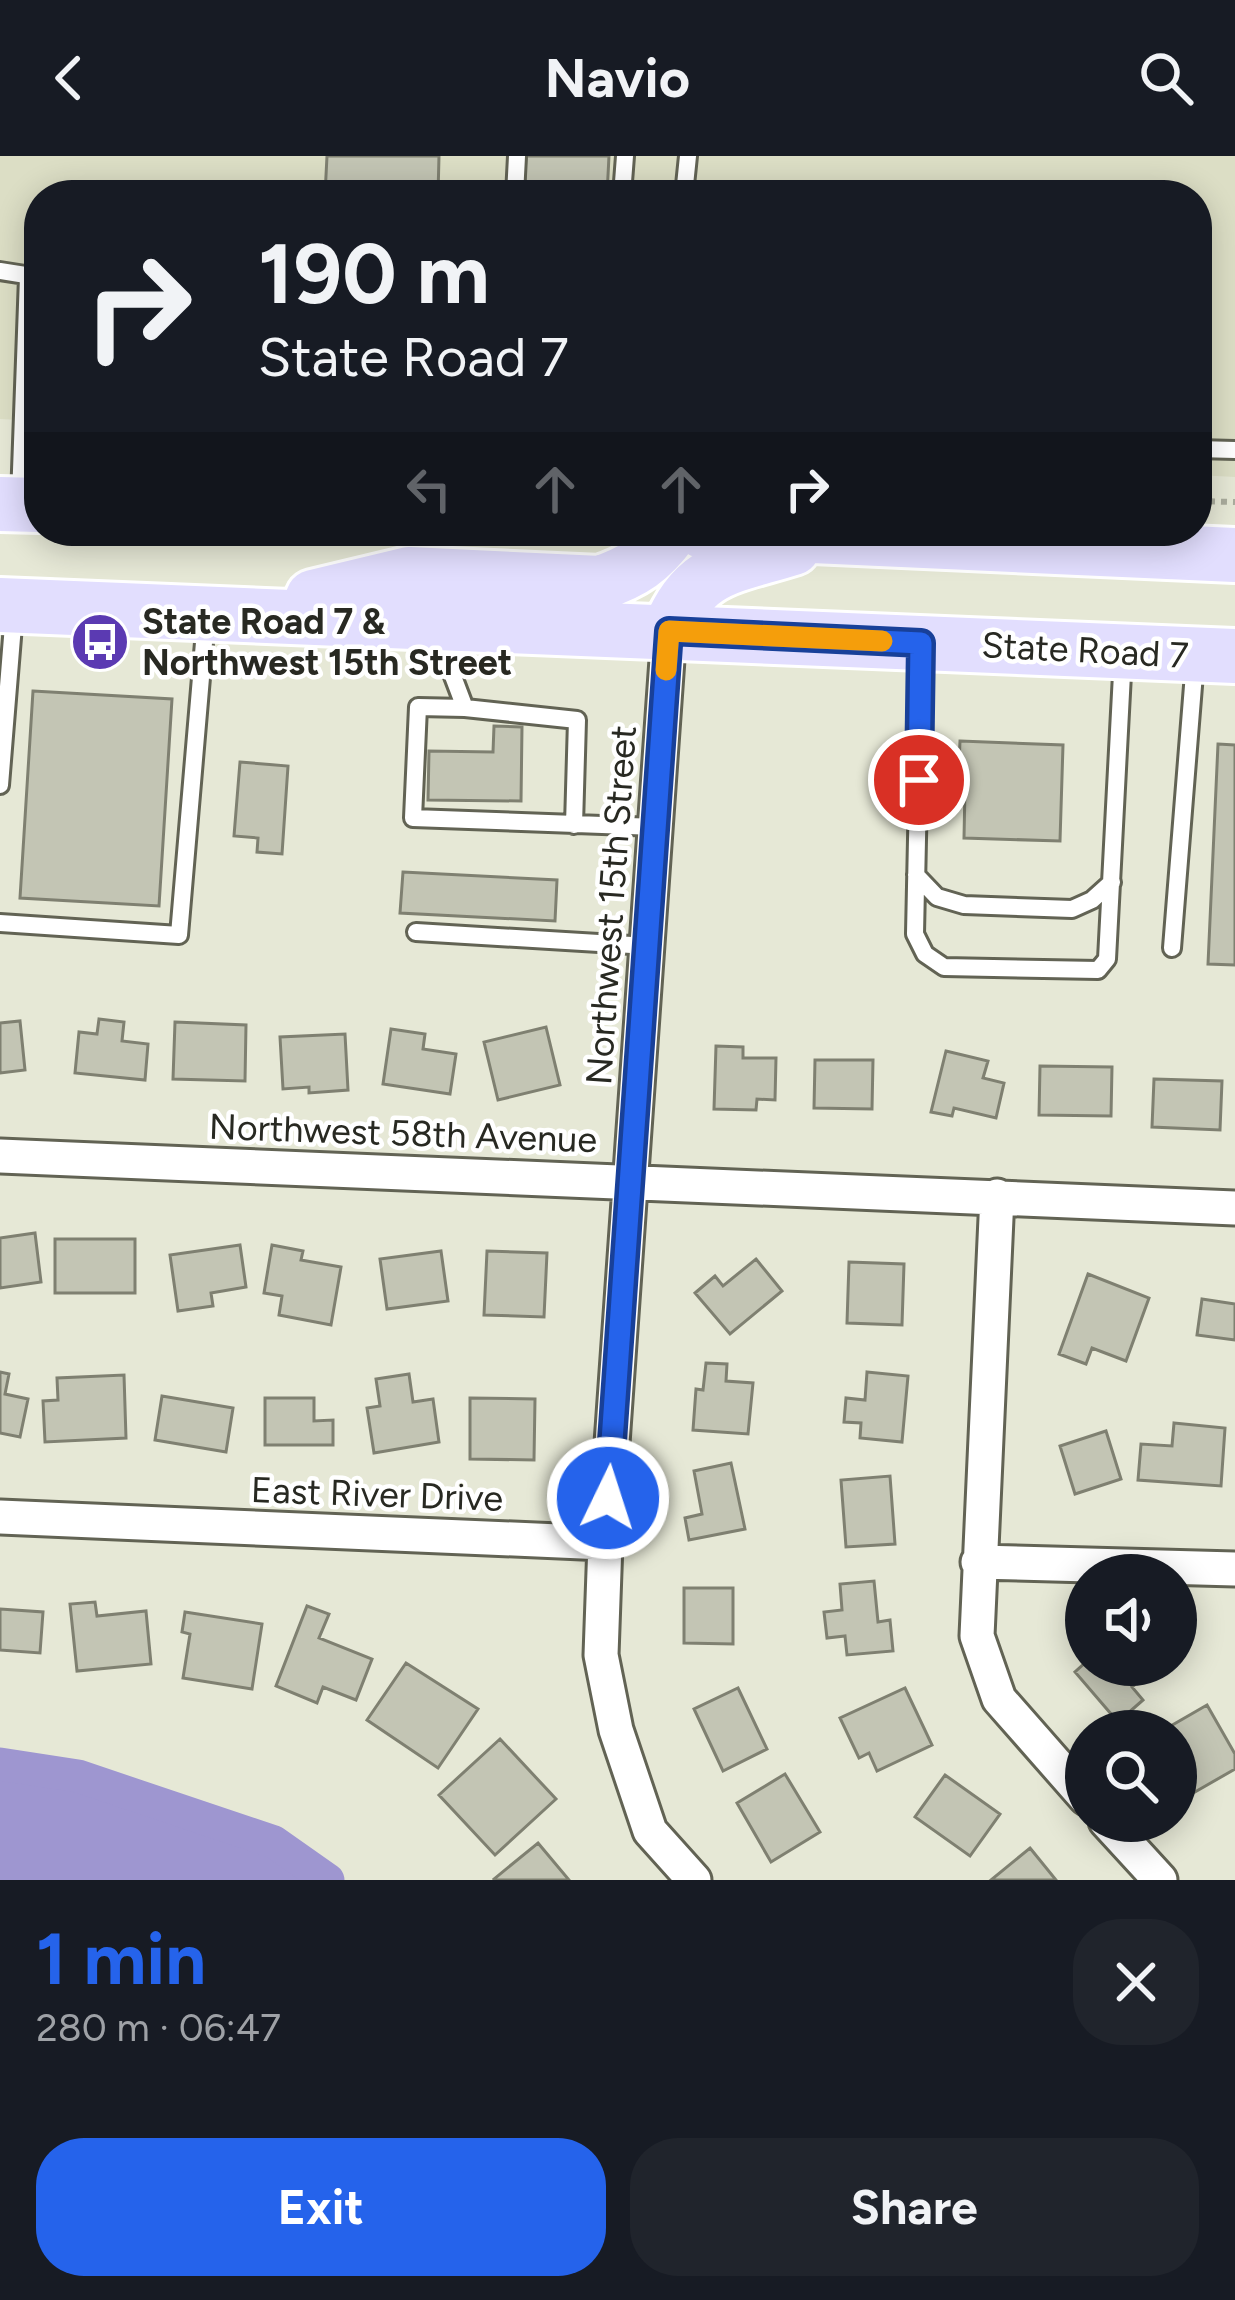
<!DOCTYPE html>
<meta charset="utf-8">
<style>
:root{--surface:#171b24;--page:#20242c;--text:#f1f3f6;--muted:#9ea1a6;--accent:#2563eb}
body{margin:0;font-family:Figtree,sans-serif;background:var(--page);color:var(--text);height:100vh;display:flex;flex-direction:column;font-size:45px;white-space:nowrap}
*{box-sizing:border-box;margin:0}
p{font-size:39px;color:var(--muted)}
.icon{flex:none;width:66px;height:66px;fill:none;stroke:currentColor;stroke-width:2;stroke-linecap:round;stroke-linejoin:round}
.map{position:relative;height:1724px;overflow:hidden}
.panel{display:flex;flex-direction:column;background:var(--surface);flex:1}
.panel>*{flex:none}
.top-card{position:absolute;left:24px;top:24px;width:1188px;height:366px;border-radius:48px;box-shadow:0 6px 30px #0003;background:#171b24;color:var(--text);overflow:hidden}
.fabs{position:absolute;left:1065px;top:1398px;display:grid;gap:24px}
.fabs a{display:grid;place-items:center;width:132px;height:132px;border-radius:50%;background:var(--surface);box-shadow:0 6px 30px #0003;font-size:60px}
.pin{position:absolute;display:grid;place-items:center;width:102px;height:102px;color:#fff;margin:-51px;border:6px solid #fff;border-radius:50%;box-shadow:0 3px 12px #0007}
.me{position:absolute;width:132px;margin:-66px;rotate:4deg;stroke-linejoin:round;filter:drop-shadow(0 0 9px #0008)}
.turn{display:flex;align-items:center;gap:42px;height:252px;padding:0 36px;font-size:54px}
.turn .icon{width:156px;height:156px;stroke-width:2.5}
.turn b{display:block;font-size:84px;line-height:102px}
.lanes{display:flex;align-items:center;height:114px;padding:0 36px;background:#0003;justify-content:center;gap:60px;direction:ltr}
.lanes .off{opacity:.35}
.round{display:grid;place-items:center;flex:none;width:126px;height:126px;border-radius:48px;background:var(--page)}
.headline{display:flex;align-items:center;justify-content:space-between;height:204px;padding:0 36px}
h1{font-size:72px;font-weight:700;line-height:90px;color:var(--accent)}
.action{display:flex;gap:24px;margin-top:auto;padding:24px 36px}
.action a{flex:1;height:138px;border-radius:48px;background:var(--accent);color:#fff;font-size:48px;font-weight:700;line-height:138px;text-align:center}
.action a+a{background:var(--page);color:var(--text)}
header{display:flex;justify-content:space-between;align-items:center;height:156px;padding:0 36px;background:var(--surface);font-size:54px;font-weight:700}
.map>svg:first-child{display:block}
.built{fill:#dcdec5}
.water{fill:#9e96d0}
.lines{fill:none;stroke-linecap:round;stroke-linejoin:round}
.canal{stroke:#9e96d0;stroke-width:33}
.building{fill:#c3c5b4;stroke:#7f8071;stroke-width:3}
.lane-casing{stroke:#626354;stroke-width:22}
.street-casing{stroke:#626354;stroke-width:39}
.primary-casing{stroke:#fff;stroke-width:60}
.path{stroke:#aaac9d;stroke-width:6;stroke-dasharray:6 6;stroke-linecap:butt}
.lane{stroke:#fff;stroke-width:16}
.street{stroke:#fff;stroke-width:33}
.primary{stroke:#e2defe;stroke-width:54}
.route-casing{stroke:#184099;stroke-width:30}
.route{stroke:#2563eb;stroke-width:21}
.slow{stroke:#f59e0b;stroke-width:21}
.labels{text-anchor:middle;dominant-baseline:central;stroke-width:9;stroke-linejoin:round;paint-order:stroke}
.poi-label{font-size:36px;font-weight:bold;fill:#282922;stroke:#fff;text-anchor:start}
.street-label{font-size:36px;fill:#282922;stroke:#fff}
</style>
<header><svg class="icon" aria-label="back" viewBox="0 0 24 24"><path d="M15 5l-7 7 7 7"/></svg>Navio<svg class="icon" aria-label="search" viewBox="0 0 24 24"><circle cx="10" cy="10" r="6"/><path d="M15 15l6 6"/></svg></header>
<div class="map">
<svg width="1235" height="1724" viewBox="0 0 1235 1724">
<rect width="100%" height="100%" fill="#e6e8d6"/>
<path class="built" d="M0 0H1235V321L1197 319V39H39V265L0 263Z"/>
<path class="water" d="M0 1608 78 1620 274 1686 328 1724H0Z"/>
<g class="lines">
<path class="canal" d="M0 1608 78 1620 274 1686 328 1724"/>
</g>
<path class="building" d="M327 0H439L438 39H325Z
M526 0H609L607 39H524Z
M33 535 172 543 159 750 20 742Z
M494 570 522 571 521 645 428 644 429 595 493 596Z
M960 585 1063 589 1060 685 964 682 965 632 958 631Z
M1218 588 1235 589V809L1208 808Z
M240 606 288 610 282 698 257 696 258 682 234 680Z
M403 716 557 724 555 765 400 757Z
M99 863 124 866 122 885 148 888 145 924 75 917 79 876 97 878Z
M20 865 25 914 0 917V867Z
M175 866 246 869 245 925 173 923Z
M546 871 560 929 498 944 484 886Z
M391 873 425 878 423 893 456 898 450 938 383 928Z
M345 878 348 934 309 937V931L283 933 280 881Z
M716 890 743 891V902H776L775 944 757 943 756 954 714 953Z
M946 895 988 905 983 922 1004 927 996 962 954 952 952 960 931 956Z
M815 904H873L872 953 814 952Z
M1040 910 1112 911 1111 960 1039 959Z
M1154 923 1222 925 1220 974 1152 971Z
M35 1077 41 1126 0 1132V1082Z
M55 1083H135V1137H55Z
M240 1089 246 1131 211 1137 213 1150 178 1155 170 1099Z
M272 1089 303 1095 301 1104 341 1111 331 1169 279 1159 282 1140 264 1137Z
M441 1095 448 1145 387 1153 380 1103Z
M487 1095 547 1097 544 1161 484 1159Z
M756 1103 782 1135 730 1178 695 1137 715 1120 723 1130Z
M849 1106 904 1108 902 1169 847 1167Z
M1088 1118 1149 1142 1126 1205 1092 1192 1086 1208 1059 1198Z
M1202 1143 1235 1148V1184L1197 1179Z
M706 1207 727 1208 726 1225 753 1227 748 1278 693 1274 696 1233 703 1234Z
M0 1216 9 1218 5 1238 28 1243 20 1281 0 1277Z
M867 1216 908 1220 902 1286 860 1282 861 1267 844 1266 846 1242 865 1244Z
M409 1218 413 1246 433 1243 439 1286 374 1297 367 1252 380 1250 376 1223Z
M124 1219 126 1282 45 1286 43 1245 58 1244 57 1222Z
M162 1240 233 1252 226 1296 155 1284Z
M265 1242H314V1265L333 1264V1289H265Z
M470 1242 535 1243 534 1304 470 1303Z
M1174 1267 1225 1272 1221 1330 1138 1324 1141 1288 1172 1290Z
M1106 1275 1121 1323 1075 1338 1060 1290Z
M731 1307 745 1373 689 1384 685 1362 702 1358 694 1315Z
M890 1320 895 1388 846 1391 841 1324Z
M874 1425 878 1466 890 1464 893 1495 847 1499 845 1480 827 1482 824 1456 842 1454 840 1428Z
M684 1432H733V1488L684 1487Z
M95 1446 97 1460 146 1455 151 1508 77 1515 70 1448Z
M307 1450 329 1458 319 1482 372 1503 356 1544 323 1531 317 1547 276 1530Z
M0 1453 43 1456 40 1497 0 1494Z
M185 1456 262 1468 252 1533 183 1522 190 1478 182 1476Z
M1086 1506 1150 1509 1153 1513 1132 1531 1143 1544 1118 1566 1075 1516Z
M406 1507 478 1553 438 1612 367 1564Z
M738 1532 767 1593 723 1615 694 1553Z
M905 1532 932 1589 877 1615 869 1597 859 1602 840 1562Z
M1207 1549 1235 1598V1613L1188 1640 1176 1618V1575H1162Z
M500 1583 556 1643 495 1699 439 1639Z
M785 1618 820 1676 771 1706 737 1647Z
M945 1619 1000 1658 970 1700 915 1661Z
M538 1687 569 1724H495L494 1723Z
M1030 1692 1056 1724H991Z"/>
<g class="lines">
<defs>
<path id="lane" d="M515 39 517 0
M622 39 625 0
M684 39 688 0
M0 115 38 121
M1197 293 1235 294
M20 342 28 121
M428 478 448 507 465 552
M921 494 915 778 925 798 944 811 1098 814 1107 803 1123 499
M0 629 14 457
M574 669 577 564 465 552 418 551 413 662 656 671
M916 719 937 741 964 749 1072 753 1092 744 1112 726
M0 767 179 779 206 463
M416 776 648 790
M1172 792 1195 505"/>
<path id="street" d="M669 475 605 1387 601 1499 616 1574 650 1675 694 1724
M0 1000 1235 1052
M997 1040 977 1480 999 1543 1086 1642
M0 1361 605 1387
M978 1406 1235 1413
M1106 1665 1160 1724"/>
<path id="primary" d="M0 348 39 349
M702 375 1235 399
M313 441 409 418 600 427C633 416 651 404 672 375
M0 449 1235 500
M669 475C694 410 733 411 793 392"/>
</defs>
<use href="#lane" class="lane-casing"/>
<use href="#street" class="street-casing"/>
<use href="#primary" class="primary-casing"/>
<path class="path" d="M1197 345 1235 346"/>
<use href="#lane" class="lane"/>
<use href="#street" class="street"/>
<use href="#primary" class="primary"/>
</g>
<g class="lines">
<defs>
<path id="route" d="M608 1342 669 475 921 487 919 624"/>
</defs>
<use href="#route" class="route-casing"/>
<use href="#route" class="route"/>
<path class="slow" d="M666 514 669 475 882 485"/>
</g>
<defs>
<symbol id="bus-disc" viewBox="-11 -11 22 22"><circle r="9.5" fill="#5b3ab2" stroke="#fff"/><path d="M-5-6H5V4H4V6H2V4H-2V6H-4V4H-5ZM-3.5-4V0h7V-4ZM-3.5 1.2v1.5H-2V1.2ZM2 1.2v1.5H3.5V1.2Z" fill="#fff"/></symbol>
</defs>
<g fill-rule="evenodd">
<use href="#bus-disc" x="67" y="453" width="66" height="66"/>
</g>
<g class="labels">
<g class="poi-label">
<text x="142" y="465">State Road 7 &amp;<tspan x="142" dy="41">Northwest 15th Street</tspan></text>
</g>
<g class="street-label">
<text transform="translate(1085 494) rotate(3)">State Road 7</text>
<text transform="translate(611 749) rotate(-86)">Northwest 15th Street</text>
<text transform="translate(403 977) rotate(2)">Northwest 58th Avenue</text>
<text transform="translate(377 1338) rotate(2)">East River Drive</text>
</g>
</g>
</svg>
<div class="fabs">
<a><svg class="icon" aria-label="sound" viewBox="0 0 24 24"><path d="M4 9h4l5-4v14l-5-4H4zM17 9q2 3 0 6"/></svg></a>
<a><svg class="icon" aria-label="search" viewBox="0 0 24 24"><circle cx="10" cy="10" r="6"/><path d="M15 15l6 6"/></svg></a>
</div>
<div class="pin" style="left:919px;top:624px;background:#d93025"><svg class="icon" aria-label="arrive" viewBox="0 0 24 24"><path d="M6 21V4h12l-3 4 3 4H6"/></svg></div>
<svg class="me" style="left:608px;top:1342px" viewBox="-20 -20 40 40"><circle r="17" fill="#2563eb" stroke="#fff" stroke-width="3"/><path d="M0-11L8 9 0 5-8 9z" fill="#fff"/></svg>
<div class="top-card">
<div class="turn"><svg class="icon" aria-label="right" viewBox="0 0 24 24"><path d="M7 20v-9h11M14 6l5 5-5 5"/></svg><div><b>190 m</b>State Road 7</div></div>
<div class="lanes"><svg class="icon off" aria-label="left" viewBox="0 0 24 24"><path d="M17 20v-9H6M10 6l-5 5 5 5"/></svg><svg class="icon off" aria-label="ahead" viewBox="0 0 24 24"><path d="M12 20V5M6 11l6-6 6 6"/></svg><svg class="icon off" aria-label="ahead" viewBox="0 0 24 24"><path d="M12 20V5M6 11l6-6 6 6"/></svg><svg class="icon" aria-label="right" viewBox="0 0 24 24"><path d="M7 20v-9h11M14 6l5 5-5 5"/></svg></div>
</div>
</div>
<section class="panel">
<div class="headline"><div><h1>1 min</h1><p>280 m · 06:47</p></div><a class="round"><svg class="icon" aria-label="close" viewBox="0 0 24 24"><path d="M6 6l12 12M18 6L6 18"/></svg></a></div>
<div class="action"><a>Exit</a><a>Share</a></div>
</section>
